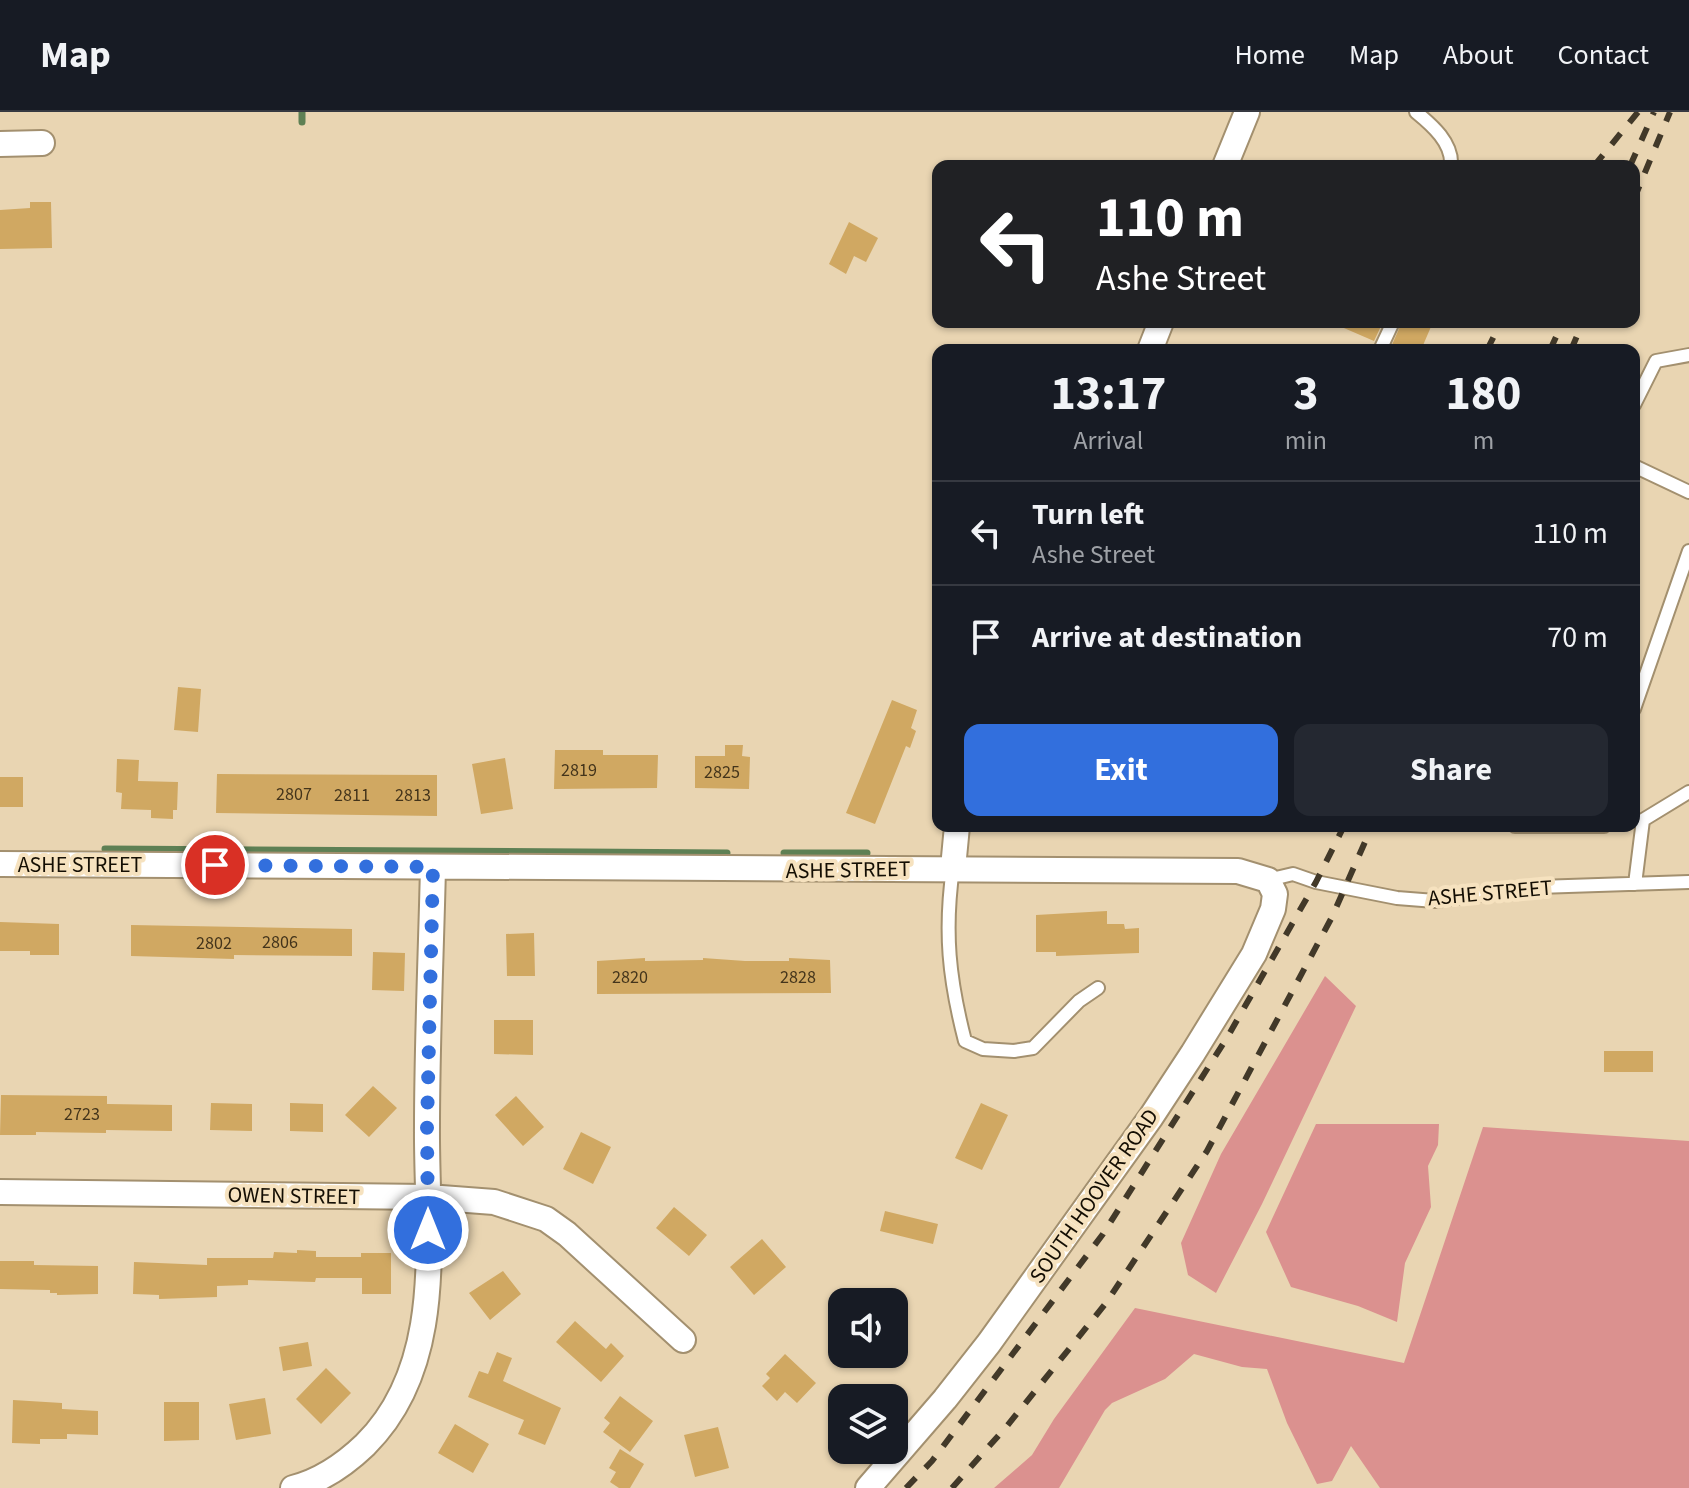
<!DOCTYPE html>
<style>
:root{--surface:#171b24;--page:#242831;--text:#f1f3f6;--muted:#9ea1a6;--line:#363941;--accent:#326fdd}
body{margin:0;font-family:"Source Sans 3",sans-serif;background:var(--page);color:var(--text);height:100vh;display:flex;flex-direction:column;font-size:30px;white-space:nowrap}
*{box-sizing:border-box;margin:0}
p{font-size:26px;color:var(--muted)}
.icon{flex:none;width:44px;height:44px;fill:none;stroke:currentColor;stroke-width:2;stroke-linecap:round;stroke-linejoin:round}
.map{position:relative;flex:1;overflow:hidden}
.panel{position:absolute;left:932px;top:232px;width:708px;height:488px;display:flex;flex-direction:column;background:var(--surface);border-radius:16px;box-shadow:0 2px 6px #0004}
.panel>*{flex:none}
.hud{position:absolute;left:932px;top:48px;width:708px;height:168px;border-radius:16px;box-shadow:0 2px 6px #0004;background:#202124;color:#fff;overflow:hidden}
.fabs{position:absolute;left:828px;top:1176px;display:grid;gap:16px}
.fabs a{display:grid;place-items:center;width:80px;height:80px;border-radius:16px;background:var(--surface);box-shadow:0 2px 6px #0004;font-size:40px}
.pin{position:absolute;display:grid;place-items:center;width:68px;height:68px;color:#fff;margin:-34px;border:4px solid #fff;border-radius:50%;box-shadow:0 2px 8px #0007}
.me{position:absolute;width:88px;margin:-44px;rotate:0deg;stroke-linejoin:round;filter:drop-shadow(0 0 6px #0008)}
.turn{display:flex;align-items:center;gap:28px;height:168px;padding:0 32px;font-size:36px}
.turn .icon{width:104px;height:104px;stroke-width:2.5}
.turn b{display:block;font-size:56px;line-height:68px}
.eta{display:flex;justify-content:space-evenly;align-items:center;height:136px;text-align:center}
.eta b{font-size:48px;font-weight:700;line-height:56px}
.button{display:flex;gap:16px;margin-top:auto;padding:16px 32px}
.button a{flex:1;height:92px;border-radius:16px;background:var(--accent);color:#fff;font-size:32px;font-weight:700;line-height:92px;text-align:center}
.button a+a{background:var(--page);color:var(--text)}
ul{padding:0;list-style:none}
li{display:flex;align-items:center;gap:24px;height:104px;padding:0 32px;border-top:2px solid var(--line)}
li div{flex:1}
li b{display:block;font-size:30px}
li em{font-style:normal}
header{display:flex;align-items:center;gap:48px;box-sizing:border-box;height:112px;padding:0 40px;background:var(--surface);border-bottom:2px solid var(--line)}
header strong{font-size:38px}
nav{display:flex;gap:44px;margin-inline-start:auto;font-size:28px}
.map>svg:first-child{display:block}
.green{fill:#db918f}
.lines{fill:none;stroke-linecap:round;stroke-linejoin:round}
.stream{stroke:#5e8054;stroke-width:7}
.building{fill:#d0a862}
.lane-casing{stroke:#a3906f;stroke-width:16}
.street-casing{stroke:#a3906f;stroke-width:28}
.lane{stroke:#fff;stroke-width:12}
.street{stroke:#fff;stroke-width:24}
.rail{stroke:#423929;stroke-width:6;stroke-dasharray:14 14;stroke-linecap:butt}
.route{stroke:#326fdd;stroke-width:14;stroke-dasharray:0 25.2}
.labels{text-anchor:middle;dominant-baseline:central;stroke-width:8;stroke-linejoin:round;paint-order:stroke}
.number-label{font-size:18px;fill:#43341b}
.street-label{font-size:22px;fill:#140e03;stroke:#f6e2bf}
</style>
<header>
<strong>Map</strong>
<nav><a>Home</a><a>Map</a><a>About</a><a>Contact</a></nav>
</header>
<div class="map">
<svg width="1689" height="1376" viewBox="0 0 1689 1376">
<rect width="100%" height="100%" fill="#e9d5b2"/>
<path class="green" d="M1325 864 1356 894 1262 1092 1216 1181 1188 1163 1181 1131 1221 1042Z
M1316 1012H1439L1438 1033 1428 1054 1431 1095 1405 1151 1397 1210 1358 1194 1291 1175 1266 1120Z
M1483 1015 1689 1029V1376H1380L1351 1334 1332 1369 1317 1372 1287 1311 1267 1257 1242 1255 1194 1242 1165 1267 1112 1291 1105 1298 1059 1376H994L1032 1343 1054 1307 1135 1196 1404 1251Z"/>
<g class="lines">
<path class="stream" d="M302 0V10
M105 737 727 741
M784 741H867"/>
</g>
<path class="building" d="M30 90H51L52 136 0 137V98L30 96Z
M849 110 878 126 866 150 854 144 846 162 829 152Z
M1330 210H1383L1374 229Z
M1402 210H1433L1421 238H1399L1391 235Z
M178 575 201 577 198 620 174 618Z
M892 588 917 598 911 616 916 619 910 636 906 634 875 712 846 701Z
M725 633H743L742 644 750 645 749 677 695 676V644H725Z
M555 638H603V643H658L657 676 554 677Z
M505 646 513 697 481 702 472 652Z
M117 647 139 648 138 669 178 670 177 698H173V707L151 706V698L121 697 122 681 116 680Z
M217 662 437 663V704L216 701Z
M0 665H23V695H0Z
M1107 799V812H1124L1125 817 1139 816V841L1056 844V840H1036V803Z
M0 810 59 812V843H30V839H0Z
M131 813 352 817V844L234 843V847L131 844Z
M534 821 535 864H507L506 822Z
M373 840 405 841 404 879 372 878Z
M645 846V849L703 848V846L745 849H789V846L830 848 831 881 597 882V849Z
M494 908H533V943L494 942Z
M1604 939H1653V960H1604Z
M373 974 397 996 369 1025 345 1003Z
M1 983 107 984V992L172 993V1019L106 1018V1021L36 1020V1023H0Z
M516 984 544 1015 523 1034 495 1003Z
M211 991 252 992V1019L210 1018Z
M290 991 323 992V1020L290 1019Z
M981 991 1008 1003 982 1058 955 1046Z
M581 1020 611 1035 593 1072 563 1057Z
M674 1095 707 1123 689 1144 656 1116Z
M885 1099 938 1112 933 1132 880 1119Z
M762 1127 786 1155 754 1183 730 1155Z
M297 1138 316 1139V1145H361V1141H391V1182H362V1166H316L315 1170 248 1168V1173L217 1174V1185L159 1187V1183L133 1182 134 1150 207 1153V1146H273L274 1140 297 1141Z
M0 1149H34V1153L98 1154V1182L57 1183V1181H50V1178L0 1177Z
M503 1159 521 1182 490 1208 469 1181Z
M575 1209 606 1237 611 1231 624 1244 601 1270 556 1230Z
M308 1230 312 1254 283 1259 279 1235Z
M497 1240 512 1246 503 1269 561 1296 545 1333 518 1322 524 1308 468 1285 479 1259 488 1262Z
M785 1242 816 1271 797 1291 785 1280 777 1289 762 1274 770 1266 766 1262Z
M326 1256 351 1281 321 1312 296 1287Z
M620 1284 653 1309 630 1340 603 1320 610 1311 604 1306Z
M265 1286 271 1322 236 1328 229 1292Z
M13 1288 62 1291V1297L98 1299V1323L67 1322V1327H40V1332L12 1331Z
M164 1290H199V1328L164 1329Z
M455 1312 489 1332 473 1361 438 1341Z
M718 1315 729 1356 695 1365 684 1323Z
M620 1337 644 1352 630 1376H619L610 1370 616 1360 609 1356Z"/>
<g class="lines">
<defs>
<path id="lane" d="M1416 0C1432 13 1453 31 1451 54
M1380 238 1393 210
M1634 293 1656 249 1689 243
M1634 354 1689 380
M1634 597 1689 439
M1515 714H1604
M953 756C944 820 949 867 965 929L983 937 1014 939 1033 936 1079 889 1098 876
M1268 768 1293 762 1316 770 1397 786 1435 789 1538 775 1689 770
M1635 772 1643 708 1689 680"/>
<path id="street" d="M0 32 42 31
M1225 54 1247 0
M1150 238 1161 210
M0 752 1238 759 1268 768 1275 782 1273 797 1254 842 1193 941 1151 1005 989 1231 945 1287 868 1376
M953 756 957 714
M0 1080 428 1085 494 1090 546 1107 567 1122 683 1228
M293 1376C321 1369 344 1353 365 1333 448 1251 426 1122 427 1015 427 929 431 842 433 755"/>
</defs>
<use href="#lane" class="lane-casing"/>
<use href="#street" class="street-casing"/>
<use href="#lane" class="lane"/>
<use href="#street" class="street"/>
<path class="rail" d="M1594 54 1638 0
M1630 54 1654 0
M1634 87 1670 0
M1487 238 1501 210
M1550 238 1563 210
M1571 238 1583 210
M906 1376 932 1349 1103 1122 1228 924 1316 770 1344 714
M952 1376 1007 1314 1106 1191 1207 1039 1332 805 1372 714"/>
</g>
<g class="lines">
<path class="route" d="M215 753 433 755 427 1016 428 1118"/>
</g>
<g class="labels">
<g class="number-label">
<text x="579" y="658">2819</text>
<text x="722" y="660">2825</text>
<text x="294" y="682">2807</text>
<text x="352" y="683">2811</text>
<text x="413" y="683">2813</text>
<text x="280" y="830">2806</text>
<text x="214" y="831">2802</text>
<text x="630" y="865">2820</text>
<text x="798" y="865">2828</text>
<text x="82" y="1002">2723</text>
</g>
<g class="street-label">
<text x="80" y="753">ASHE STREET</text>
<text transform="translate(848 758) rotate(-1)">ASHE STREET</text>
<text transform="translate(1490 781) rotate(-5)">ASHE STREET</text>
<text transform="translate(294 1084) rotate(1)">OWEN STREET</text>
<text transform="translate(1094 1084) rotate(-55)">SOUTH HOOVER ROAD</text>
</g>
</g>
</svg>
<div class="fabs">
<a><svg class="icon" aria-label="sound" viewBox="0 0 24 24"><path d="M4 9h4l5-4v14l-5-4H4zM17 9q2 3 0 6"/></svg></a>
<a><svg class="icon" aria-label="layers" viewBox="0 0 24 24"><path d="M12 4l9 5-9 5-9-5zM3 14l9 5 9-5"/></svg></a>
</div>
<div class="pin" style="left:215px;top:753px;background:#d93025"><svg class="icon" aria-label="arrive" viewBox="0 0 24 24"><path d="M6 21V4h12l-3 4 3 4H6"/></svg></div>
<svg class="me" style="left:428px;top:1118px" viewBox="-20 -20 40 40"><circle r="17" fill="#326fdd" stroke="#fff" stroke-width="3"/><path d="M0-11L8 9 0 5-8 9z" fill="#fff"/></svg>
<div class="hud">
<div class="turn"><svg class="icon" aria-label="left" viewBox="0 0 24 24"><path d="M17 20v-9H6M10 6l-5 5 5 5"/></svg><div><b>110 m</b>Ashe Street</div></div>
</div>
<section class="panel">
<div class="eta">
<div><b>13:17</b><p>Arrival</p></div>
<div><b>3</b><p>min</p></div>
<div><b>180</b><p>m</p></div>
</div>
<ul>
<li><svg class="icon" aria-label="left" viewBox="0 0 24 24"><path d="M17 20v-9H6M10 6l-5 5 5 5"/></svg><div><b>Turn left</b><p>Ashe Street</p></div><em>110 m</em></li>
<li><svg class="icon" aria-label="arrive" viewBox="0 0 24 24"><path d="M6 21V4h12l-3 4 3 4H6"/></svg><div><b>Arrive at destination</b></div><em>70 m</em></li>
</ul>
<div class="button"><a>Exit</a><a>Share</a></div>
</section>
</div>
